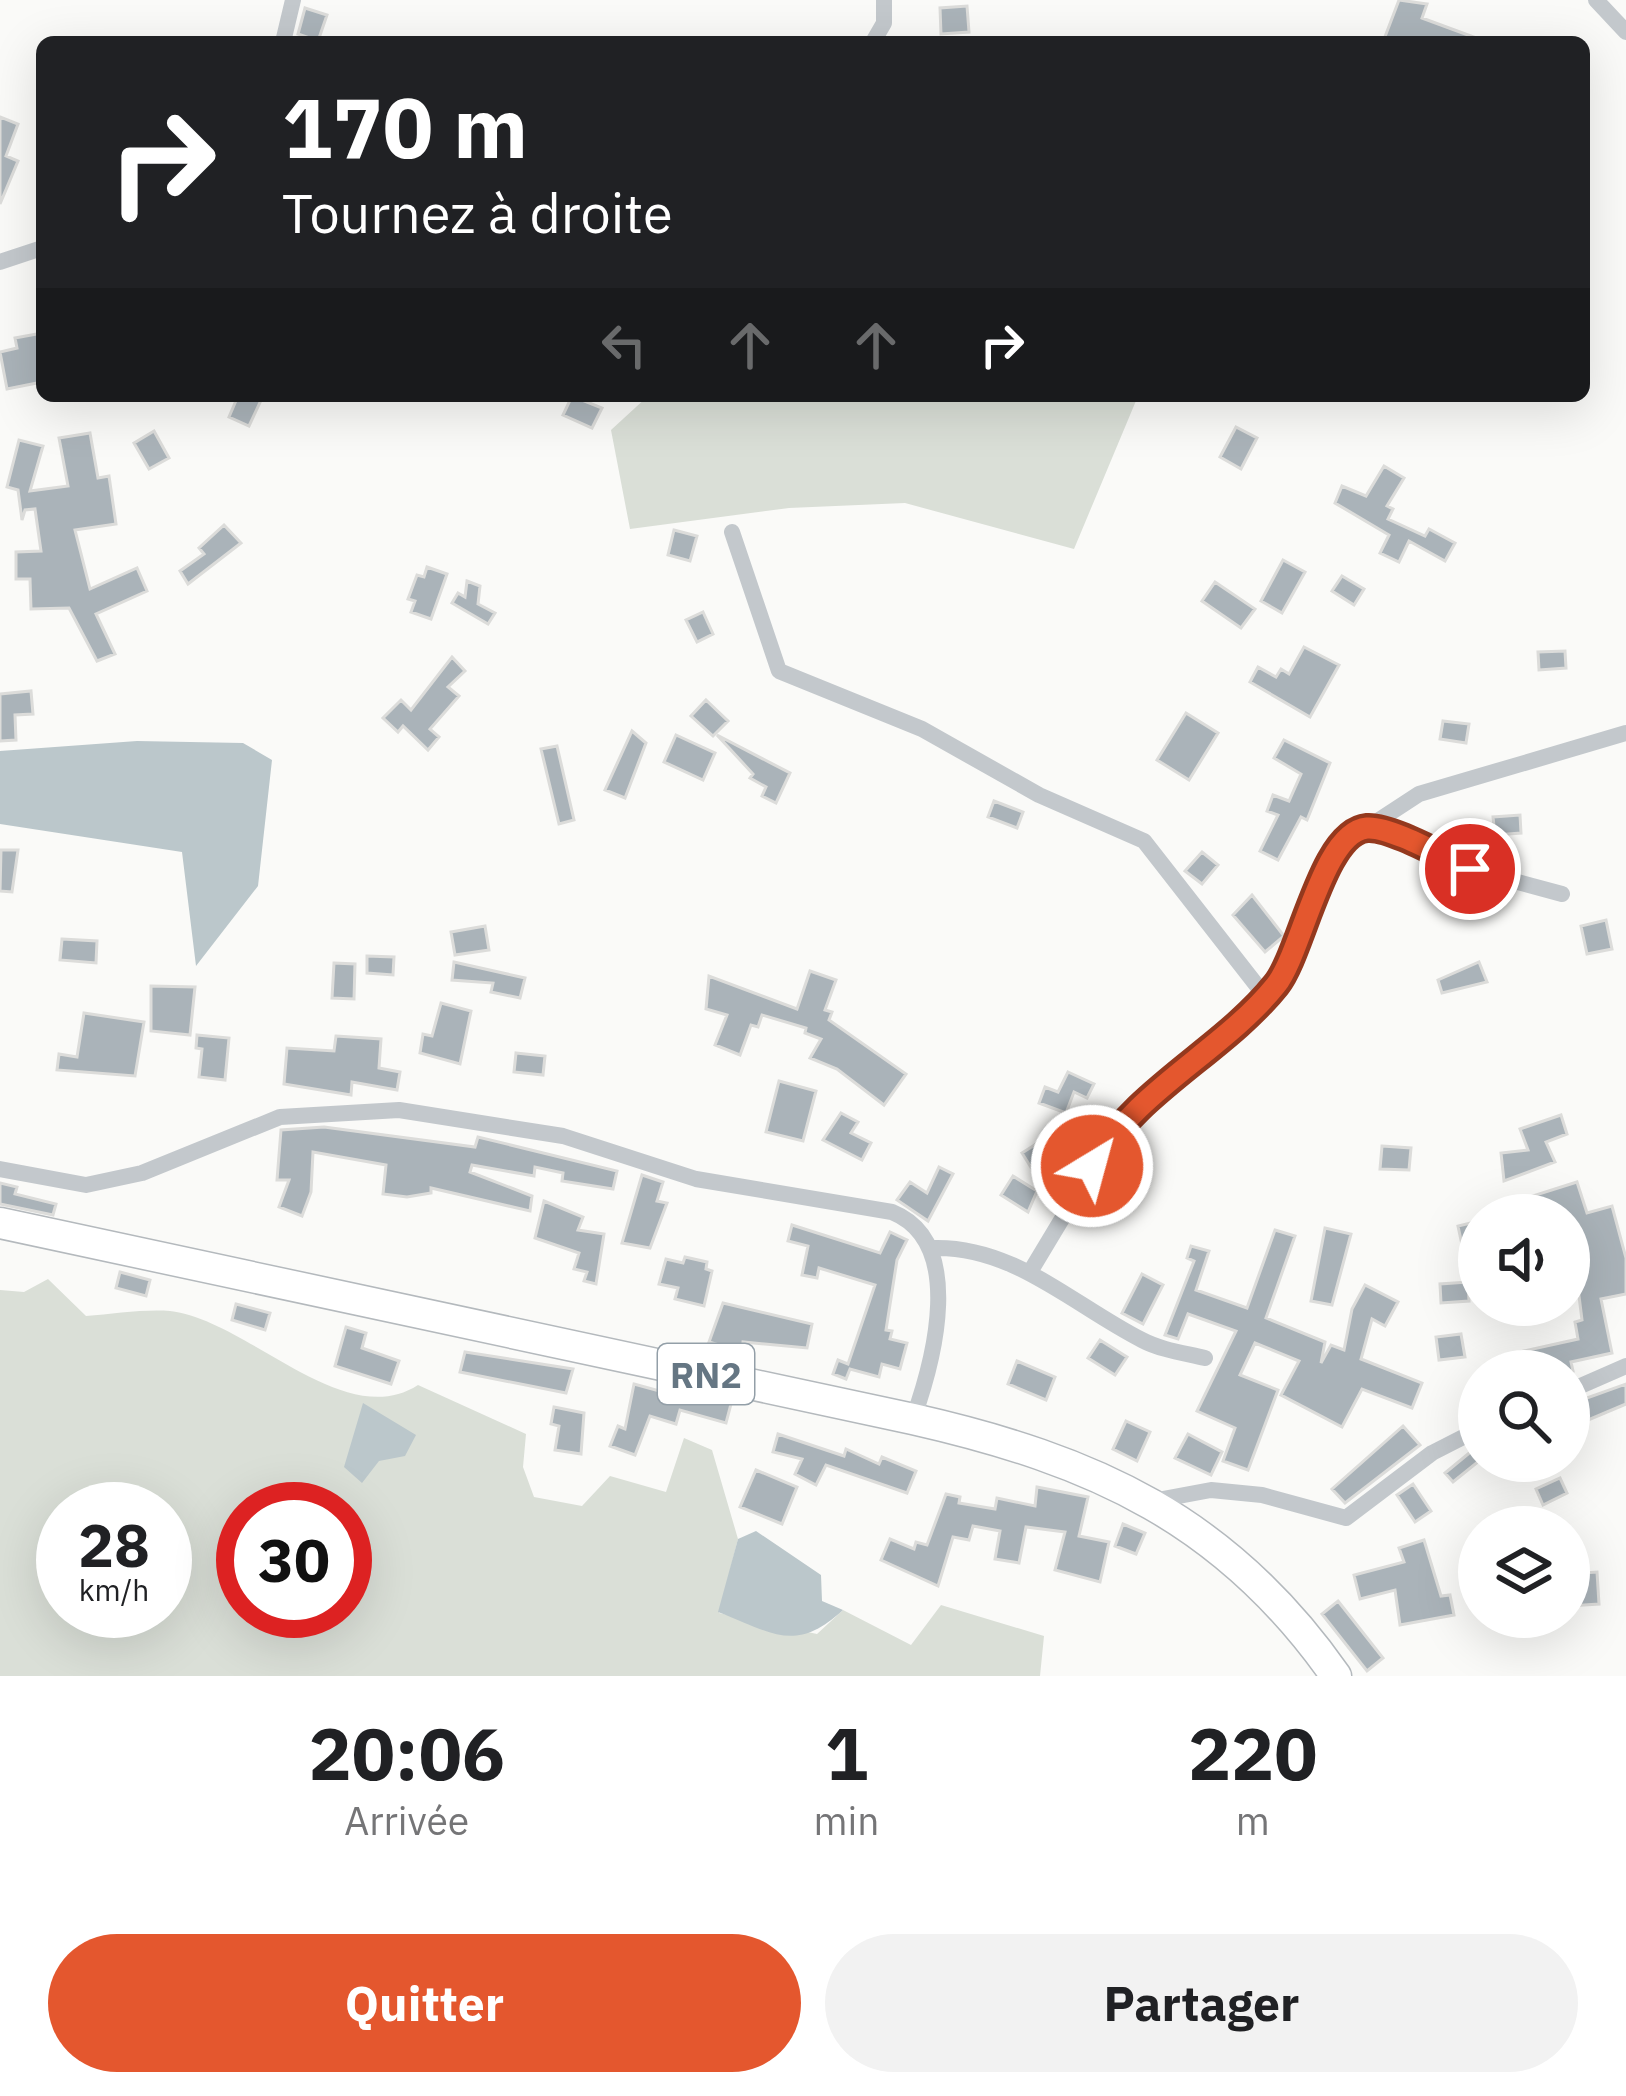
<!DOCTYPE html>
<html lang="fr">
<meta charset="utf-8">
<style>
:root{--surface:#fff;--page:#f2f2f2;--text:#202124;--muted:#757577;--accent:#e4572e}
body{margin:0;font-family:"IBM Plex Sans",sans-serif;background:var(--page);color:var(--text);height:100vh;display:flex;flex-direction:column;font-size:45px;white-space:nowrap}
*{box-sizing:border-box;margin:0}
p{font-size:39px;color:var(--muted)}
.icon{flex:none;width:66px;height:66px;fill:none;stroke:currentColor;stroke-width:2;stroke-linecap:round;stroke-linejoin:round}
.map{position:relative;height:1676px;overflow:hidden}
.drawer{display:flex;flex-direction:column;background:var(--surface);flex:1}
.drawer>*{flex:none}
.guide{position:absolute;left:36px;top:36px;width:1554px;height:366px;border-radius:18px;box-shadow:0 12px 48px #0002;background:#202124;color:#fff;overflow:hidden}
.controls{position:absolute;left:1458px;top:1194px;display:grid;gap:24px}
.controls a{display:grid;place-items:center;width:132px;height:132px;border-radius:50%;background:var(--surface);box-shadow:0 12px 48px #0002;font-size:60px}
.speed{position:absolute;left:36px;top:1482px;display:flex;gap:24px;font-size:60px;font-weight:700;text-align:center}
.speed>*{display:grid;place-content:center;width:156px;height:156px;border-radius:50%;background:var(--surface);box-shadow:0 12px 48px #0002;line-height:1}
.speed small{font-size:30px;font-weight:400}
.speed .limit{border:18px solid #d22;background:#fff;color:#111}
.pin{position:absolute;display:grid;place-items:center;width:102px;height:102px;color:#fff;margin:-51px;border:6px solid #fff;border-radius:50%;box-shadow:0 3px 12px #0007}
.me{position:absolute;width:132px;margin:-66px;rotate:37deg;stroke-linejoin:round;filter:drop-shadow(0 0 9px #0008)}
.turn{display:flex;align-items:center;gap:42px;height:252px;padding:0 48px;font-size:54px}
.turn .icon{width:156px;height:156px;stroke-width:2.5}
.turn b{display:block;font-size:84px;line-height:102px}
.lanes{display:flex;align-items:center;height:114px;padding:0 48px;background:#0003;justify-content:center;gap:60px;direction:ltr}
.lanes .off{opacity:.35}
.eta{display:flex;justify-content:space-evenly;align-items:center;height:204px;text-align:center}
.eta b{font-size:72px;font-weight:700;line-height:84px}
.primary-button{display:flex;gap:24px;margin-top:auto;padding:24px 48px}
.primary-button a{flex:1;height:138px;border-radius:72px;background:var(--accent);color:#fff;font-size:48px;font-weight:700;line-height:138px;text-align:center}
.primary-button a+a{background:var(--page);color:var(--text)}
.map>svg:first-child{display:block}
.green{fill:#dadfd7;fill-rule:evenodd}
.water{fill:#bbc7cb}
.building{fill:#aab3b9;stroke:#dcdcda;stroke-width:3}
.lines{fill:none;stroke-linecap:round;stroke-linejoin:round}
.highway-casing{stroke:#b4b9bd;stroke-width:33}
.street{stroke:#c3c8cc;stroke-width:16}
.highway{stroke:#fff;stroke-width:30}
.route-casing{stroke:#94391e;stroke-width:30}
.route{stroke:#e4572e;stroke-width:21}
.labels{text-anchor:middle;dominant-baseline:central;stroke-width:12;stroke-linejoin:round;paint-order:stroke}
.shield{fill:#fff;stroke:#939fa8;stroke-width:3}
.shield-label{font-size:36px;font-weight:bold;fill:#657683}
</style>
<div class="map">
<svg width="1626" height="1676" viewBox="0 0 1626 1676">
<rect width="100%" height="100%" fill="#fafaf8"/>
<path class="green" d="M648 396H1138L1074 549 905 503 789 508 630 529 611 430Z
M48 1279 86 1316C113 1314 144 1309 170 1311 248 1320 344 1433 418 1385L526 1434 523 1467 534 1497 582 1506 610 1476 666 1492 684 1438 712 1450 738 1539 719 1613 817 1634 843 1610 911 1645 941 1605 1044 1636 1040 1676H0V1290L24 1292ZM63 1509H165V1611H63ZM243 1509H345V1611H243Z"/>
<path class="water" d="M137 741 243 743 272 760 258 886 196 966 182 852 0 824V751Z
M363 1403 416 1435 405 1456 379 1461 362 1483 344 1467Z
M756 1531 821 1575 822 1601 843 1610C795 1654 773 1633 718 1612L738 1539Z"/>
<path class="building" d="M1399 0 1427 4 1422 18 1487 42H1383Z
M967 6 969 32 941 34 940 8Z
M305 8 327 15 318 41 298 34Z
M0 117 18 124 6 156 18 161 0 204Z
M42 333V382L7 389 0 352 17 348 15 338Z
M238 396H263L249 426 229 417Z
M572 396 602 408 592 428 563 415Z
M1236 427 1257 438 1241 469 1220 457Z
M154 431 169 458 149 469 134 443Z
M90 433 98 478 109 476 116 524 75 530 90 589 137 568 147 591 96 614 115 654 97 661 69 608 31 609 30 579H16V552L41 551 35 509 25 510 22 520 18 490 7 487 19 440 43 446 30 491 68 486 59 438Z
M1384 466 1404 478 1387 506 1393 509 1388 519 1425 536 1429 529 1455 543 1445 561 1409 541 1399 562 1380 553 1389 535 1335 503 1342 486 1366 496Z
M224 525 241 543 188 584 180 571 204 554 199 548Z
M674 530 697 536 690 561 668 555Z
M1283 560 1305 572 1282 613 1261 601Z
M427 567 447 574 431 619 411 612 415 601 408 599 417 575 424 577Z
M1342 576 1364 589 1354 605 1332 591Z
M467 581 480 586 478 604 495 613 488 624 452 603 458 593 465 597Z
M1215 582 1255 609 1241 628 1202 601Z
M703 612 713 634 697 642 686 620Z
M1304 647 1339 665 1310 717 1250 682 1258 667 1276 677 1281 669 1289 674Z
M1565 651 1566 668 1539 670 1538 652Z
M452 657 465 671 448 687 459 696 430 729 439 737 428 750 403 726 398 732 383 718 401 700 411 710Z
M31 691 33 714 15 715 16 740 0 741V694Z
M706 700 728 721 713 736 691 716Z
M1186 713 1218 733 1189 780 1157 760Z
M1443 721 1469 724 1466 743 1440 739Z
M632 731 646 743 625 798 605 790Z
M676 735 715 753 703 780 664 762Z
M717 735 790 773 776 803 762 796 766 787 750 778 753 774Z
M1284 740 1330 763 1307 820 1301 817 1278 860 1260 851 1278 815 1267 811 1273 795 1289 801 1301 774 1274 758Z
M557 746 574 820 559 824 541 749Z
M994 801 1023 812 1017 828 988 817Z
M1520 815 1521 833 1495 835 1493 817Z
M1 850H18L12 892 0 891Z
M1202 852 1218 865 1202 884 1185 871Z
M1252 895 1284 936 1265 952 1233 915Z
M1606 920 1612 949 1587 954 1581 926Z
M485 926 489 950 455 955 451 932Z
M62 939 97 941 96 963 60 960Z
M367 956 394 957 393 975 367 973Z
M454 962 525 978 520 998 491 992 493 983 452 980Z
M1479 962 1487 982 1442 993 1438 980Z
M334 963 355 964 354 999 332 998Z
M810 971 836 980 825 1010 832 1012 829 1020 906 1074 884 1105 837 1069 810 1058 821 1039 805 1033 806 1028 762 1015 758 1027 751 1025 740 1055 715 1045 727 1015 706 1009 709 976 797 1009Z
M151 986 195 987 190 1035 151 1031Z
M441 1003 471 1011 460 1064 420 1053 423 1034 432 1036Z
M84 1013 144 1022 135 1076 57 1070 59 1054 77 1057Z
M197 1035 229 1038 225 1080 199 1077 202 1049 196 1048Z
M336 1036 381 1039 379 1068 400 1072 397 1090 352 1082 351 1095 284 1084 287 1048 334 1051Z
M516 1053 545 1056 543 1075 514 1072Z
M1068 1072 1094 1084 1087 1098 1074 1092 1066 1113 1039 1103 1045 1087 1058 1092Z
M779 1081 816 1091 803 1141 766 1132Z
M841 1113 858 1122 851 1133 871 1143 862 1160 823 1140Z
M1561 1115 1567 1134 1546 1142 1555 1162 1504 1181 1501 1153 1528 1150 1520 1129Z
M324 1127 475 1147 478 1137 617 1171 613 1189 562 1181 563 1173 535 1167 534 1176 472 1165 470 1172 532 1196 530 1211 431 1188V1193L407 1197 383 1194 386 1165 313 1152 311 1192 302 1216 279 1207 289 1180H277L281 1130Z
M1044 1139 1059 1164 1037 1177 1022 1153Z
M1382 1146 1411 1148 1409 1170 1380 1169Z
M939 1167 953 1174 928 1221 897 1200 910 1182 927 1193Z
M642 1175 663 1182 657 1201 667 1203 650 1248 622 1243Z
M1013 1176 1037 1191 1028 1212 1001 1195Z
M1577 1182 1587 1213 1612 1206 1626 1258V1294L1601 1299 1612 1353 1571 1362 1573 1371H1505L1502 1356 1578 1339 1575 1322 1582 1320 1576 1272 1569 1273V1215H1522L1517 1201Z
M0 1183 17 1187 15 1194 56 1204 53 1215 0 1204Z
M544 1201 583 1217 578 1230 604 1234 596 1284 584 1281 587 1272 574 1269 579 1253 535 1238Z
M1479 1221V1251L1464 1254 1458 1226Z
M792 1225 880 1253 890 1232 907 1240 897 1260 886 1330 892 1331 890 1339 907 1343 900 1369 882 1364 879 1377 850 1369 846 1379 833 1374 838 1360 848 1364 875 1285 819 1268 817 1278 802 1275 808 1246 788 1241Z
M1325 1228 1351 1234 1332 1305 1311 1301Z
M1275 1230 1295 1236 1266 1318 1325 1342 1321 1363 1331 1345 1344 1350 1352 1309 1365 1285 1398 1302 1385 1326 1372 1319 1361 1359 1422 1383 1412 1408 1362 1389 1342 1427 1281 1395 1299 1361 1255 1343 1240 1375 1278 1390 1248 1470 1223 1461 1235 1428 1197 1411 1236 1331 1188 1314 1178 1339 1165 1335 1194 1261 1187 1258 1191 1246 1209 1251 1196 1290 1247 1308Z
M685 1257 707 1262 706 1269 712 1271 704 1306 675 1299 678 1288 659 1284 666 1259 683 1263Z
M120 1272 150 1280 146 1296 116 1288Z
M1142 1274 1163 1285 1143 1324 1122 1313Z
M1468 1282 1469 1301 1441 1303 1440 1284Z
M723 1303 812 1324 807 1348 743 1342 742 1352 709 1342Z
M236 1304 270 1313 265 1330 232 1320Z
M346 1327 366 1333 362 1348 399 1361 391 1384 335 1366Z
M1461 1334 1465 1357 1439 1360 1436 1337Z
M1100 1340 1127 1357 1115 1375 1088 1358Z
M465 1352 573 1369 566 1393 460 1372Z
M1017 1361 1055 1377 1046 1400 1008 1384Z
M634 1384 692 1400 694 1393 731 1404 726 1423 680 1410 676 1424 650 1416 635 1455 610 1446 618 1426 625 1429Z
M1626 1384V1404L1581 1423 1573 1403Z
M554 1407 584 1413 581 1454 555 1450 559 1426 551 1424Z
M1126 1421 1150 1432 1137 1461 1113 1449Z
M1403 1426 1420 1445 1345 1503 1332 1489Z
M778 1434 844 1456 846 1449 879 1464 882 1457 916 1471 907 1493 826 1465 816 1485 795 1474 802 1459 773 1452Z
M1188 1434 1222 1452 1211 1475 1175 1458Z
M1479 1445V1461L1453 1482 1445 1473Z
M756 1470 797 1487 782 1524 740 1507Z
M1560 1478 1567 1493 1543 1505 1536 1489Z
M1413 1484 1431 1511 1415 1522 1397 1495Z
M1037 1487 1088 1497 1079 1536 1109 1542 1100 1582 1055 1570 1065 1532 1026 1527 1019 1563 995 1559 1000 1531 973 1526 969 1540 953 1537 938 1586 881 1560 890 1539 914 1549 916 1542 927 1545 946 1494 960 1497 959 1503 995 1509 997 1498 1035 1506Z
M1123 1524 1145 1533 1136 1554 1115 1546Z
M1424 1540 1441 1596 1450 1595 1454 1615 1400 1625 1395 1590 1360 1599 1354 1575 1404 1562 1399 1548Z
M1597 1572 1599 1604 1569 1606V1574Z
M1338 1601 1383 1658 1367 1671 1322 1614Z"/>
<g class="lines">
<defs>
<path id="highway" d="M0 1223 913 1419C1094 1460 1227 1520 1336 1676"/>
</defs>
<use href="#highway" class="highway-casing"/>
<path class="street" d="M1596 0 1626 32
M283 42 293 0
M873 42 884 23V0
M0 262 42 248
M732 532 779 671 922 729 1039 795 1144 841 1265 996
M1367 828 1419 794 1626 733
M0 1169 86 1185 142 1173 280 1117 399 1110 563 1136 696 1179 892 1212C966 1242 934 1360 913 1419
M932 1248C1013 1245 1073 1305 1142 1340 1161 1350 1184 1353 1205 1358
M1030 1272 1113 1134 1277 984 1335 853 1354 834 1367 828 1389 834 1470 869 1562 894
M1569 1391 1626 1366
M1152 1501 1211 1490 1262 1495 1346 1518 1432 1453 1479 1429"/>
<use href="#highway" class="highway"/>
</g>
<g class="lines">
<defs>
<path id="route" d="M1092 1166C1137 1089 1223 1051 1276 985 1302 953 1322 832 1367 828 1391 826 1447 859 1470 869"/>
</defs>
<use href="#route" class="route-casing"/>
<use href="#route" class="route"/>
</g>
<g class="labels">
<rect class="shield" x="658" y="1344" width="96" height="60" rx="9"/>
<g class="shield-label">
<text x="706" y="1374">RN2</text>
</g>
</g>
</svg>
<div class="controls">
<a><svg class="icon" aria-label="sound" viewBox="0 0 24 24"><path d="M4 9h4l5-4v14l-5-4H4zM17 9q2 3 0 6"/></svg></a>
<a><svg class="icon" aria-label="search" viewBox="0 0 24 24"><circle cx="10" cy="10" r="6"/><path d="M15 15l6 6"/></svg></a>
<a><svg class="icon" aria-label="layers" viewBox="0 0 24 24"><path d="M12 4l9 5-9 5-9-5zM3 14l9 5 9-5"/></svg></a>
</div>
<div class="speed"><div>28<small>km/h</small></div><div class="limit">30</div></div>
<div class="pin" style="left:1470px;top:869px;background:#d93025"><svg class="icon" aria-label="arrive" viewBox="0 0 24 24"><path d="M6 21V4h12l-3 4 3 4H6"/></svg></div>
<svg class="me" style="left:1092px;top:1166px" viewBox="-20 -20 40 40"><circle r="17" fill="#e4572e" stroke="#fff" stroke-width="3"/><path d="M0-11L8 9 0 5-8 9z" fill="#fff"/></svg>
<div class="guide">
<div class="turn"><svg class="icon" aria-label="right" viewBox="0 0 24 24"><path d="M7 20v-9h11M14 6l5 5-5 5"/></svg><div><b>170 m</b>Tournez à droite</div></div>
<div class="lanes"><svg class="icon off" aria-label="left" viewBox="0 0 24 24"><path d="M17 20v-9H6M10 6l-5 5 5 5"/></svg><svg class="icon off" aria-label="ahead" viewBox="0 0 24 24"><path d="M12 20V5M6 11l6-6 6 6"/></svg><svg class="icon off" aria-label="ahead" viewBox="0 0 24 24"><path d="M12 20V5M6 11l6-6 6 6"/></svg><svg class="icon" aria-label="right" viewBox="0 0 24 24"><path d="M7 20v-9h11M14 6l5 5-5 5"/></svg></div>
</div>
</div>
<section class="drawer">
<div class="eta">
<div><b>20:06</b><p>Arrivée</p></div>
<div><b>1</b><p>min</p></div>
<div><b>220</b><p>m</p></div>
</div>
<div class="primary-button"><a>Quitter</a><a>Partager</a></div>
</section>
